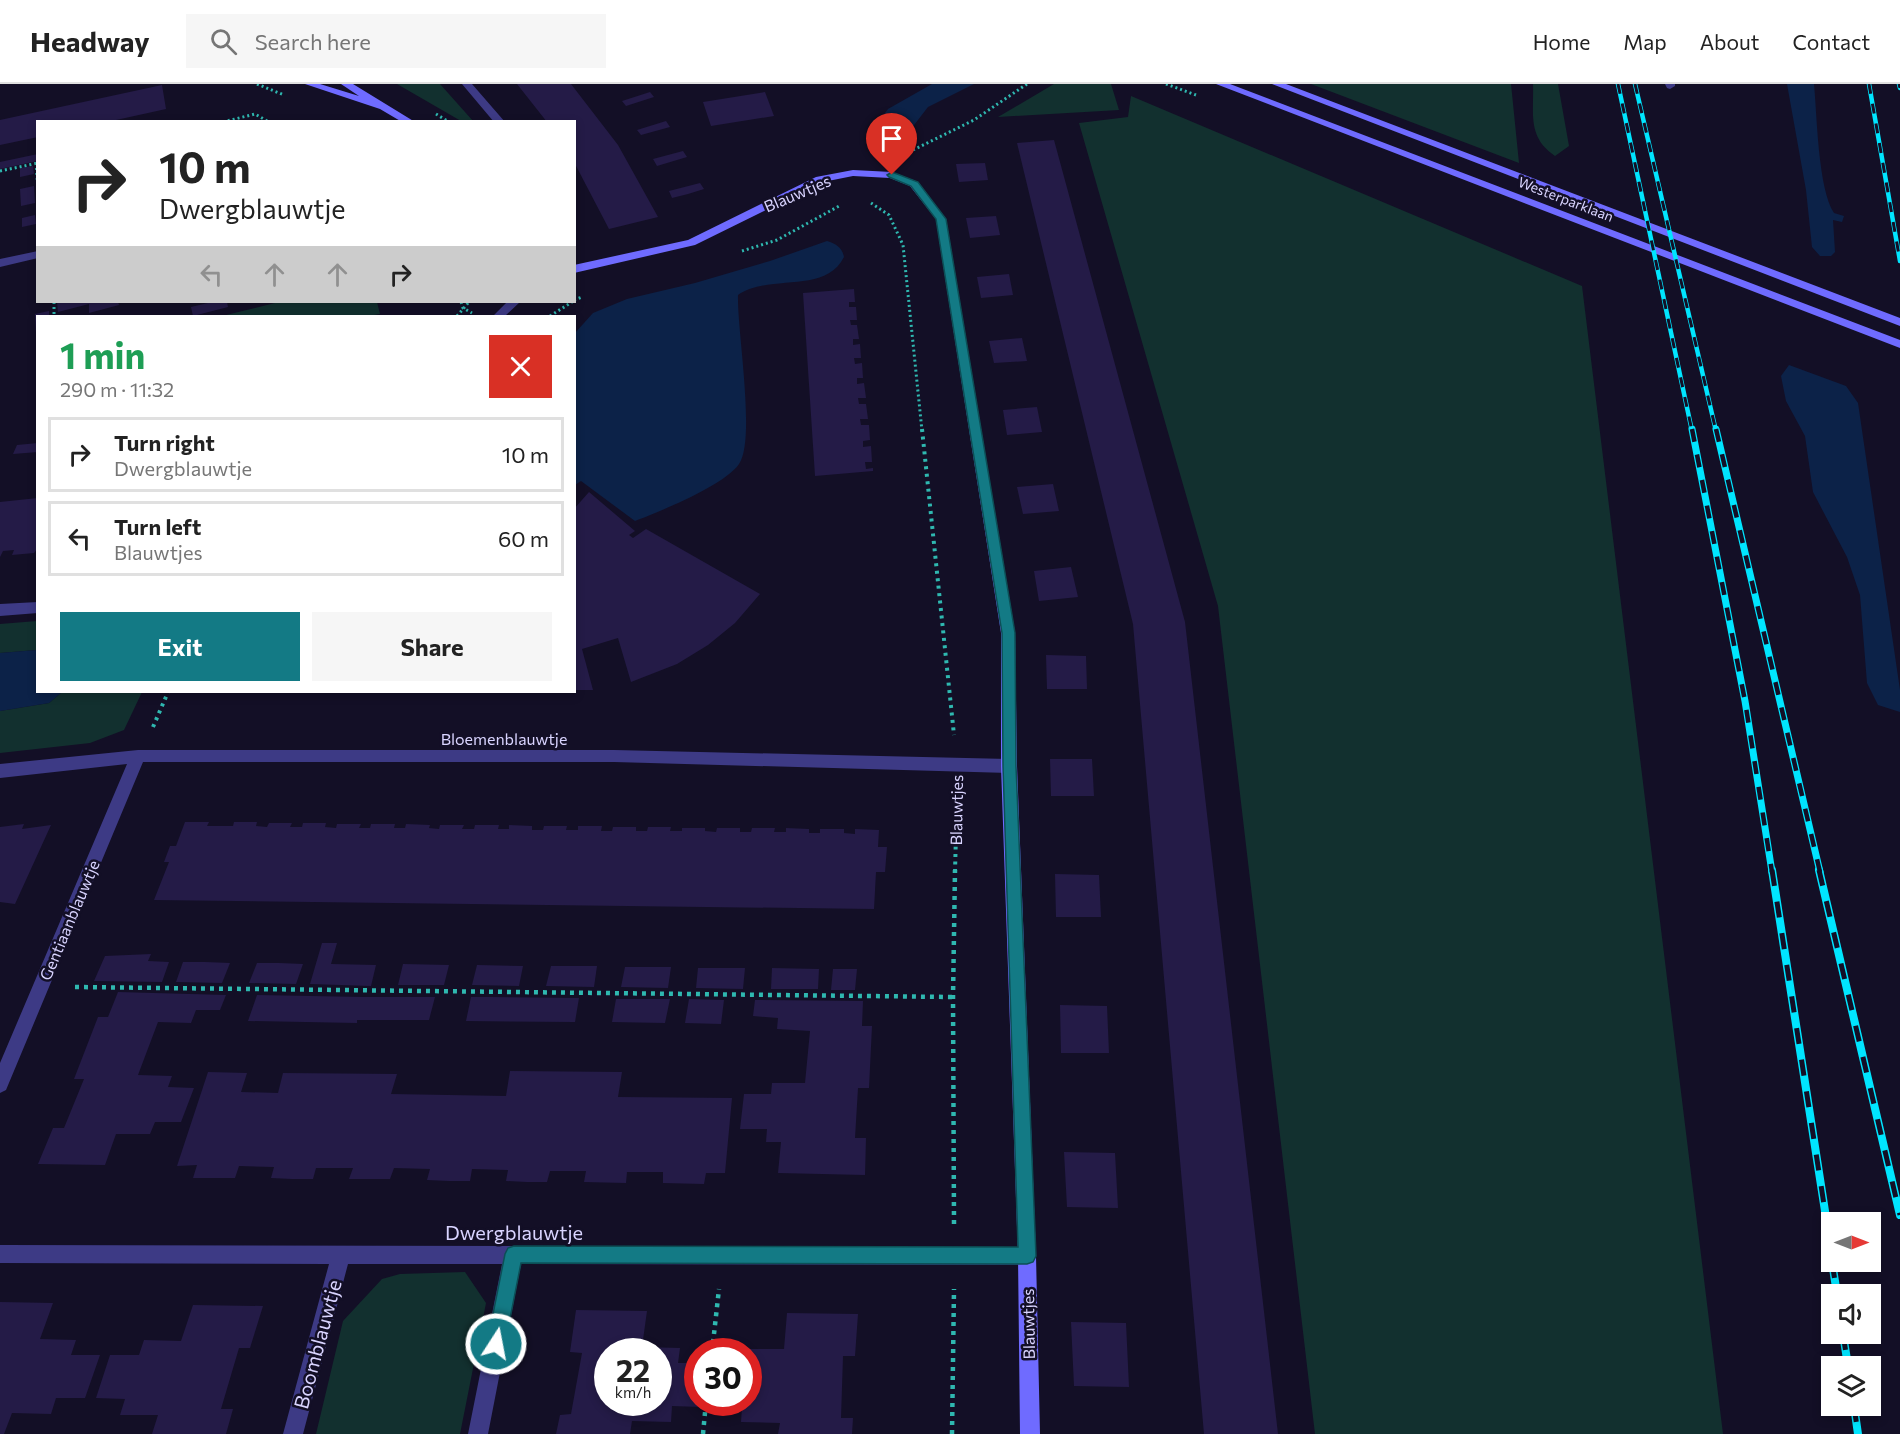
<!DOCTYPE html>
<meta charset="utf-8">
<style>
:root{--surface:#fff;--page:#f6f6f6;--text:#222;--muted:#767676;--line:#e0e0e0;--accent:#137a85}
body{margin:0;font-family:Commissioner,sans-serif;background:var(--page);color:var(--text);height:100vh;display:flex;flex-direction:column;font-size:22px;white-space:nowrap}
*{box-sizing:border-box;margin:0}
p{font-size:20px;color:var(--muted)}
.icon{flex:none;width:33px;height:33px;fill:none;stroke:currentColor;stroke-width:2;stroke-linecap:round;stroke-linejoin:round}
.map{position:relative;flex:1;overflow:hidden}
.side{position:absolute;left:36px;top:231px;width:540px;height:378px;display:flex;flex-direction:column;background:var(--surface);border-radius:0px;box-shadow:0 3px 9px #0003}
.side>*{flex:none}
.top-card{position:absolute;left:36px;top:36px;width:540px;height:183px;border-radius:0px;box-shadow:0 3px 9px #0003;background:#fff;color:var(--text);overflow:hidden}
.needle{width:39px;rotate:90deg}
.fabs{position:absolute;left:1821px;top:1128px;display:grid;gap:12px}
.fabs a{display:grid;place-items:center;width:60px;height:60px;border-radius:0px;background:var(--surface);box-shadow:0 3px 9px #0003;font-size:30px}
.speed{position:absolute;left:594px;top:1254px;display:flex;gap:12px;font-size:30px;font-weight:700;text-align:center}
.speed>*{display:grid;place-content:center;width:78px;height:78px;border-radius:50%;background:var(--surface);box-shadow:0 3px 9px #0003;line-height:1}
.speed small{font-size:15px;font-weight:400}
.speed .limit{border:9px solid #d22;background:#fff;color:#111}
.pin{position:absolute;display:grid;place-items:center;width:51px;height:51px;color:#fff;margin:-62px -26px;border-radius:50% 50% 50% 0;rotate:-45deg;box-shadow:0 0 6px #0007}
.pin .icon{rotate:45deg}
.me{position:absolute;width:66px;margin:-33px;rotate:11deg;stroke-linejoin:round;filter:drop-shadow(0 0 4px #0008)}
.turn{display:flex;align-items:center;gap:21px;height:126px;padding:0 24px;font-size:27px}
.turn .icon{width:78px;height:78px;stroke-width:2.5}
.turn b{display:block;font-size:42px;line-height:51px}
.lanes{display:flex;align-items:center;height:57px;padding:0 24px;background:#0003;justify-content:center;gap:30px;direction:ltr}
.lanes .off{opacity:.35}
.round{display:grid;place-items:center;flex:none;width:63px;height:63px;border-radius:0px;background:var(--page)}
.headline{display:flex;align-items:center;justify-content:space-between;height:102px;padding:0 24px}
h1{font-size:36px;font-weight:700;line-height:45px;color:#1e9e55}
.action{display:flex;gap:12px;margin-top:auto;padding:12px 24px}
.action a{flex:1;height:69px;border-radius:0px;background:var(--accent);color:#fff;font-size:24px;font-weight:700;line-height:69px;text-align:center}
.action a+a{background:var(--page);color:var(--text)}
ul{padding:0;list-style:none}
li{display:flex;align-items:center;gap:18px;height:75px;margin:0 12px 9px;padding:0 12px;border:3px solid var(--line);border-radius:0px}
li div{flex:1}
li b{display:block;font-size:22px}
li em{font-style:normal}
header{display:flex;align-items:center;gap:36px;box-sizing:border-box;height:84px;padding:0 30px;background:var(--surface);border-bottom:2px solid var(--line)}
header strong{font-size:28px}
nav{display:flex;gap:33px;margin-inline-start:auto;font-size:21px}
.search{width:420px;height:54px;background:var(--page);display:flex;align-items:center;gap:15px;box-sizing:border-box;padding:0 21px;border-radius:0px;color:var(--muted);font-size:22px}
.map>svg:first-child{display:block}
.green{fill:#12302f}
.water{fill:#0c2248}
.building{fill:#241b47;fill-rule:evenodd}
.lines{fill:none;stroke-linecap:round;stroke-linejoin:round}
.path-far2{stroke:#2fb8b0;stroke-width:3;stroke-dasharray:2 3;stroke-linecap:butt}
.path-far1{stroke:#2fb8b0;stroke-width:4;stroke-dasharray:3 4.5;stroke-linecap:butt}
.path{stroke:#2fb8b0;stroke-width:4.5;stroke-dasharray:4 5;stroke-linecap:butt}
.lane{fill:#3d3a85;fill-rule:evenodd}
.street{fill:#3d3a85;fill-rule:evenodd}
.secondary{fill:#6f6bff;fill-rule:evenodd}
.rail-far2-casing{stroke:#00e5ff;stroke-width:4.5}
.rail-far1-casing{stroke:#00e5ff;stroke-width:7}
.rail-casing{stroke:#00e5ff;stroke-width:8}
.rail-far2{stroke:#130f26;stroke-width:3;stroke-dasharray:10;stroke-linecap:butt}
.rail-far1{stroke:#130f26;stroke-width:4.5;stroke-dasharray:13;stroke-linecap:butt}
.rail{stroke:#130f26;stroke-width:5;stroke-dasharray:16;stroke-linecap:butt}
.route{fill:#137a85;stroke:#0c4f56;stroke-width:1.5}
.labels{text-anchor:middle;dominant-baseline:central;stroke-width:5;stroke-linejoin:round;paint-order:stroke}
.far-street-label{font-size:14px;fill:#d9d4ff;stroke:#130f26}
.street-label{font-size:16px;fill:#d9d4ff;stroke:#130f26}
.near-street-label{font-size:20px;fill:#d9d4ff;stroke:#130f26}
</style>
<header>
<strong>Headway</strong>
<div class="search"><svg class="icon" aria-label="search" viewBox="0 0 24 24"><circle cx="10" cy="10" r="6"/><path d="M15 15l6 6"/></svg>Search here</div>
<nav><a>Home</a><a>Map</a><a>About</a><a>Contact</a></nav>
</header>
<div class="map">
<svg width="1900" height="1350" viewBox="0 0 1900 1350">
<rect width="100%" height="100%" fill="#130f26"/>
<path class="green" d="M397 0H440L473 37H461Z
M1054 0H1111L1119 26 998 33Z
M1311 0H1511L1519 79Z
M1533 0H1558L1569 62 1555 72C1527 53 1534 30 1533 0Z
M1131 12 1582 202 1723 1350H1315L1218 522 1079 39 1128 33Z
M279 218H377L380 230 368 232H222Z
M37 537V566L0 569V540Z
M62 608H142L124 646 90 659 0 669V627L49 619Z
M465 1188 486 1219 460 1350H316L343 1237 382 1195 400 1190Z"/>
<path class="water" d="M932 0H974L928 23 911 45 896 47 886 41 882 33 888 25Z
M1787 0H1814C1817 31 1818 105 1834 129L1844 132 1842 138 1833 136 1835 168 1831 172H1820L1812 163 1806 106Z
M827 157C836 160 842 163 844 173 825 211 769 189 738 211 737 247 756 355 739 380 725 401 659 428 635 437L581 397 575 401V249L593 229 627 215 695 199 770 177Z
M1789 281 1846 302 1858 319 1900 606V628L1878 621 1867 599 1860 511 1847 473 1813 408 1805 352 1786 317 1781 292Z
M37 566 38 608H62L49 619 0 627V569Z"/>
<path class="building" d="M517 0H571L618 61 658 133 609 145 574 78V38H547Z
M162 1 166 25 107 38H38V53L0 61V36Z
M650 8 654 13 626 22 622 17Z
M765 8 774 32 711 42 703 18Z
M666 37 670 43 641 51 637 46Z
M1054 56 1185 538 1278 1350H1204L1133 540 1017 59Z
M683 67 687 73 657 82 653 75Z
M38 70V77L0 85V78Z
M985 79 988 96 959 98 956 80Z
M33 82 34 90 20 93V84Z
M700 99 704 105 688 110 672 114 669 107Z
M34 102 35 119 21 122 20 105Z
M35 131 36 140 22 143V134Z
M996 132 1000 151 970 154 966 134Z
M1009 190 1013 211 981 214 977 193Z
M854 205 855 218H849V223H856L857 236H850L851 241H857L859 255H853V261L860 260 861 274H854L855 280 862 279 863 294H857V300L864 299 866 314H858L859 320H866L868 335H860L861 341H869L870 356 863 357V363L871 362 872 378H865L866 385 873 384V387L815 392 803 209Z
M57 218H118L119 221 89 229V220L58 228Z
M212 218H227L228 223 193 232 191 223Z
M49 227V232H38L36 249 35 230Z
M1022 254 1027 277 994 279 989 257Z
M1037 323 1042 348 1007 351 1003 326Z
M38 359V368L13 370 17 361Z
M1053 400 1059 427 1023 430 1017 403Z
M589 408 635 447 629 451 633 454 646 445 760 510 735 539 708 561 677 580 631 598 618 554 582 565 593 606H574V425Z
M38 414V464L34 469 12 471 14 466 3 467 0 473V418Z
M1071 483 1078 513 1039 517 1034 487Z
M1046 571 1086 572 1087 605H1047Z
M1050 675H1092L1094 712H1051Z
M185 738H209L207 742H233L234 738H257L256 742 267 743 269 739H292L290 743H302L303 739H326L325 743 336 744 337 740H361L359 744H370L371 740H395L394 744H405L406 740 430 741 429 744 439 745 440 741H464L462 745H474L475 741H499L498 745H509V741L532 742V746H543L544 742H567L566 746H578V742H602L601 747H612L613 743H636V747H647L648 743H671L670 747H682V744H705V747L716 748 717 744H740V748H751L752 744H775L774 748H786V744L809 745V749H820V745H844V749L855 750V745L879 746 878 763H887L885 788H876L874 825 154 816 169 778H164L170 762H176Z
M24 740 22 745 51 741 15 820 0 818V743Z
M1055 790 1099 791 1101 833H1056Z
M322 859H337L331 880 376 881 371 902 310 900Z
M151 870 148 877 169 878 162 898 94 897 105 872Z
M183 878H205L230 879 222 899 176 898Z
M257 879H279L303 880 296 900 249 899Z
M403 880 449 881 444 901H398Z
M477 881 523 882 519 902 472 901Z
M551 882H597L594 903 546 902Z
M625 883H671L668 904 621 903Z
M698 884H745L743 905 696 904Z
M772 884 819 885 818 905H771Z
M833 885H857L855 906H831Z
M118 908 226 911 220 926H196L191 939 158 938 138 991 172 992 168 1003 194 1004 181 1038H155L150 1050H116L105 1081 38 1080 53 1044H64L84 995H74L98 933H108Z
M257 911 364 913H435L429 936H357V939L248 937Z
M471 913H490L579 914 575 938 466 937Z
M616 915H670L665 939 612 938Z
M689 915 724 916 721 940 685 939Z
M755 916 863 917 862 942H872L869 1004H858L855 1054H866L865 1091 778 1089 781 1058H766L767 1045H740L744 1010H771L772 999H805L810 947 777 945 778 934 753 932Z
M1060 921 1107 922 1109 969H1061Z
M510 987 622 988 618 1013 732 1014 725 1089H706L704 1100 663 1099V1088H627L626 1099 584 1098 586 1087H550L547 1098H527L506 1097 508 1086 472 1085 470 1097H449L427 1096 430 1085 394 1084 390 1095H349L353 1084H316L313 1095H292L271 1094 274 1083 239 1082 235 1094H193L197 1081 177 1082 208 988 247 989 241 1008 278 1009 283 989 397 990 391 1010 506 1012Z
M1064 1068 1115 1069 1118 1124 1067 1123Z
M0 1218 53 1219 40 1255 76 1256 71 1271H100L85 1314H56L51 1330 12 1329 4 1350H0Z
M193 1221 263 1222 250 1264H239L221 1325H233L226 1350H152L158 1331H120L125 1315 96 1314 110 1271H139L144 1256 181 1257Z
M576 1226 647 1227 642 1263 680 1264 678 1279H698V1318H701V1323L672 1322 671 1338 632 1337 630 1350H556L560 1331 571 1330 582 1269 570 1268ZM608 1268H658V1318H608Z
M787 1229 858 1230 855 1272H843L841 1334H853L852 1350H778L780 1339 741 1338 742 1323H712L713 1318H748V1265H784Z
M1071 1238 1126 1239 1129 1303 1074 1302Z"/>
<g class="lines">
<path class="path-far2" d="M257 0 284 11
M1166 0 1196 11
M436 30 449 38
M223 38 255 30 269 38
M900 64 914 65
M913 66 974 36 1027 0
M36 79 38 106
M0 87 38 79
M871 119 889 131 903 161 922 347
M742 167 777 156 841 121
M574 216 582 213
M54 218V232
M461 218 463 224 472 229
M457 232 469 218
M550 232 572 218"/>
<path class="path-far1" d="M922 345 954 651
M153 643 168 608
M955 788 957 710"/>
<path class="path" d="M75 903 953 913
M954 1140 953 913 955 786
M712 1268 719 1205
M703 1350 706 1318
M952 1350 954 1205"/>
<path class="lane" d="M1665 0H1675V2L1670 5 1667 4Z"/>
<path class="street" d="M462 0H472L505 38H494Z
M38 167V174L0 183V175Z
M507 218H520L505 232H493Z
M38 518V529L0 532V520Z
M138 666H614L1009 675 1014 677 1017 682 1014 687 1009 689 614 678H143L6 1006 0 1009V979L127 680 0 694V680Z
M0 1161 1027 1163 1034 1165 1036 1172 1034 1179 1027 1181 521 1180 488 1350H468L502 1180H348L303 1350H283L329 1180 0 1179Z"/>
<path class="secondary" d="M305 0H320L359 12 341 0H353L415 38H402L380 25Z
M1216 0H1230L1900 256V264Z
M1272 0H1286L1900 234V242Z
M853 86 892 88 918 98 946 135 1015 549 1017 682 1036 1172 1040 1350H1020L1018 1172 1001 682V549L936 135 910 102 890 94 853 92 823 98 695 161 574 189V181L688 156 816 93Z"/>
<defs>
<path id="rail-far2" d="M1618 0 1692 347
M1635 0 1716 347
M1869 0 1900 177
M1899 0 1900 4"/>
<path id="rail-far1" d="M1692 345 1745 617 1772 788
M1716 345 1820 788"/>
<path id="rail" d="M1772 786 1832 1172
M1819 786 1900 1131
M1832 1178 1837 1210
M1843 1250 1848 1282
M1854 1322 1858 1350"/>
</defs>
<use href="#rail-far2" class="rail-far2-casing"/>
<use href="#rail-far1" class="rail-far1-casing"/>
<use href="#rail" class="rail-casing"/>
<use href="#rail-far2" class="rail-far2"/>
<use href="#rail-far1" class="rail-far1"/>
<use href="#rail" class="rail"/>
</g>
<path class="route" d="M892 88 918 98 946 135 1015 549 1016 682 1036 1172 1033 1178 1027 1180 521 1179 505 1260 502 1266 496 1269 490 1266 487 1260 505 1170 508 1164 514 1162 1018 1163 1003 682 1002 549 936 135 911 102 889 93 887 91Z"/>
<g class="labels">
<g class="far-street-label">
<text transform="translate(1566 115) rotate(21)">Westerparklaan</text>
</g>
<g class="street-label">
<text transform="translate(797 109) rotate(-23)">Blauwtjes</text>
<text x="504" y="654">Bloemenblauwtje</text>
<text transform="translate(956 726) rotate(-89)">Blauwtjes</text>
<text transform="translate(69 836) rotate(-67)">Gentiaanblauwtje</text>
<text transform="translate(1028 1240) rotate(-91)">Blauwtjes</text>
</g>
<g class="near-street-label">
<text x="514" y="1148">Dwergblauwtje</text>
<text transform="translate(317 1260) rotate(-75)">Boomblauwtje</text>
</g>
</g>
</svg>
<div class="fabs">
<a><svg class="needle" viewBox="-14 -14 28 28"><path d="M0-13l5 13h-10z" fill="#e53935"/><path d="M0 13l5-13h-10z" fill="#767676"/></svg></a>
<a><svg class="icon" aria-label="sound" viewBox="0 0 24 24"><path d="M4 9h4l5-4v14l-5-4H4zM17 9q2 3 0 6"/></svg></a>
<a><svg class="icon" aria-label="layers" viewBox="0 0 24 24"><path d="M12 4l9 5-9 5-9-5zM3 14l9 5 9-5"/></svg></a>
</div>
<div class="speed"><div>22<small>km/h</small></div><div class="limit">30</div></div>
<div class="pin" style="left:892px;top:91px;background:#d93025"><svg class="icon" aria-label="arrive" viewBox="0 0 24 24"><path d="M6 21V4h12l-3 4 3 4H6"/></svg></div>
<svg class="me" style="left:496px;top:1260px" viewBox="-20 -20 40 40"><circle r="17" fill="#137a85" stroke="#fff" stroke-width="3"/><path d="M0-11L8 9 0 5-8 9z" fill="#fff"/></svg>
<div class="top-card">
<div class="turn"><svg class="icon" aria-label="right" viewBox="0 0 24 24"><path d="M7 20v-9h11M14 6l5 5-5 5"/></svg><div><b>10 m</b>Dwergblauwtje</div></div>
<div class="lanes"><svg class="icon off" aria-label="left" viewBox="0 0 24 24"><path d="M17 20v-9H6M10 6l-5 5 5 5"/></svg><svg class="icon off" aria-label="ahead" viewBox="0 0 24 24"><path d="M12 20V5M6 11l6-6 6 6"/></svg><svg class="icon off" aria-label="ahead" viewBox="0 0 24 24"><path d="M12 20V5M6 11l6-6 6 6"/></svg><svg class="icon" aria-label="right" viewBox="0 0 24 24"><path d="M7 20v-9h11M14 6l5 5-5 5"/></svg></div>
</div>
<section class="side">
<div class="headline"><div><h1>1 min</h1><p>290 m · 11:32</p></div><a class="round" style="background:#d93025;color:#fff"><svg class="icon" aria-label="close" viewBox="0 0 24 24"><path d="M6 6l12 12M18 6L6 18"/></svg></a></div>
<ul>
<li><svg class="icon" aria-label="right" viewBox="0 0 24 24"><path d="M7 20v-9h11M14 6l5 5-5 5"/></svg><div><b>Turn right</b><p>Dwergblauwtje</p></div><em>10 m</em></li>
<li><svg class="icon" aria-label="left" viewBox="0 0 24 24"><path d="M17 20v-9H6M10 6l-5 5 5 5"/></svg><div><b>Turn left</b><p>Blauwtjes</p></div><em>60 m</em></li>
</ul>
<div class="action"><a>Exit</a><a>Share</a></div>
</section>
</div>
